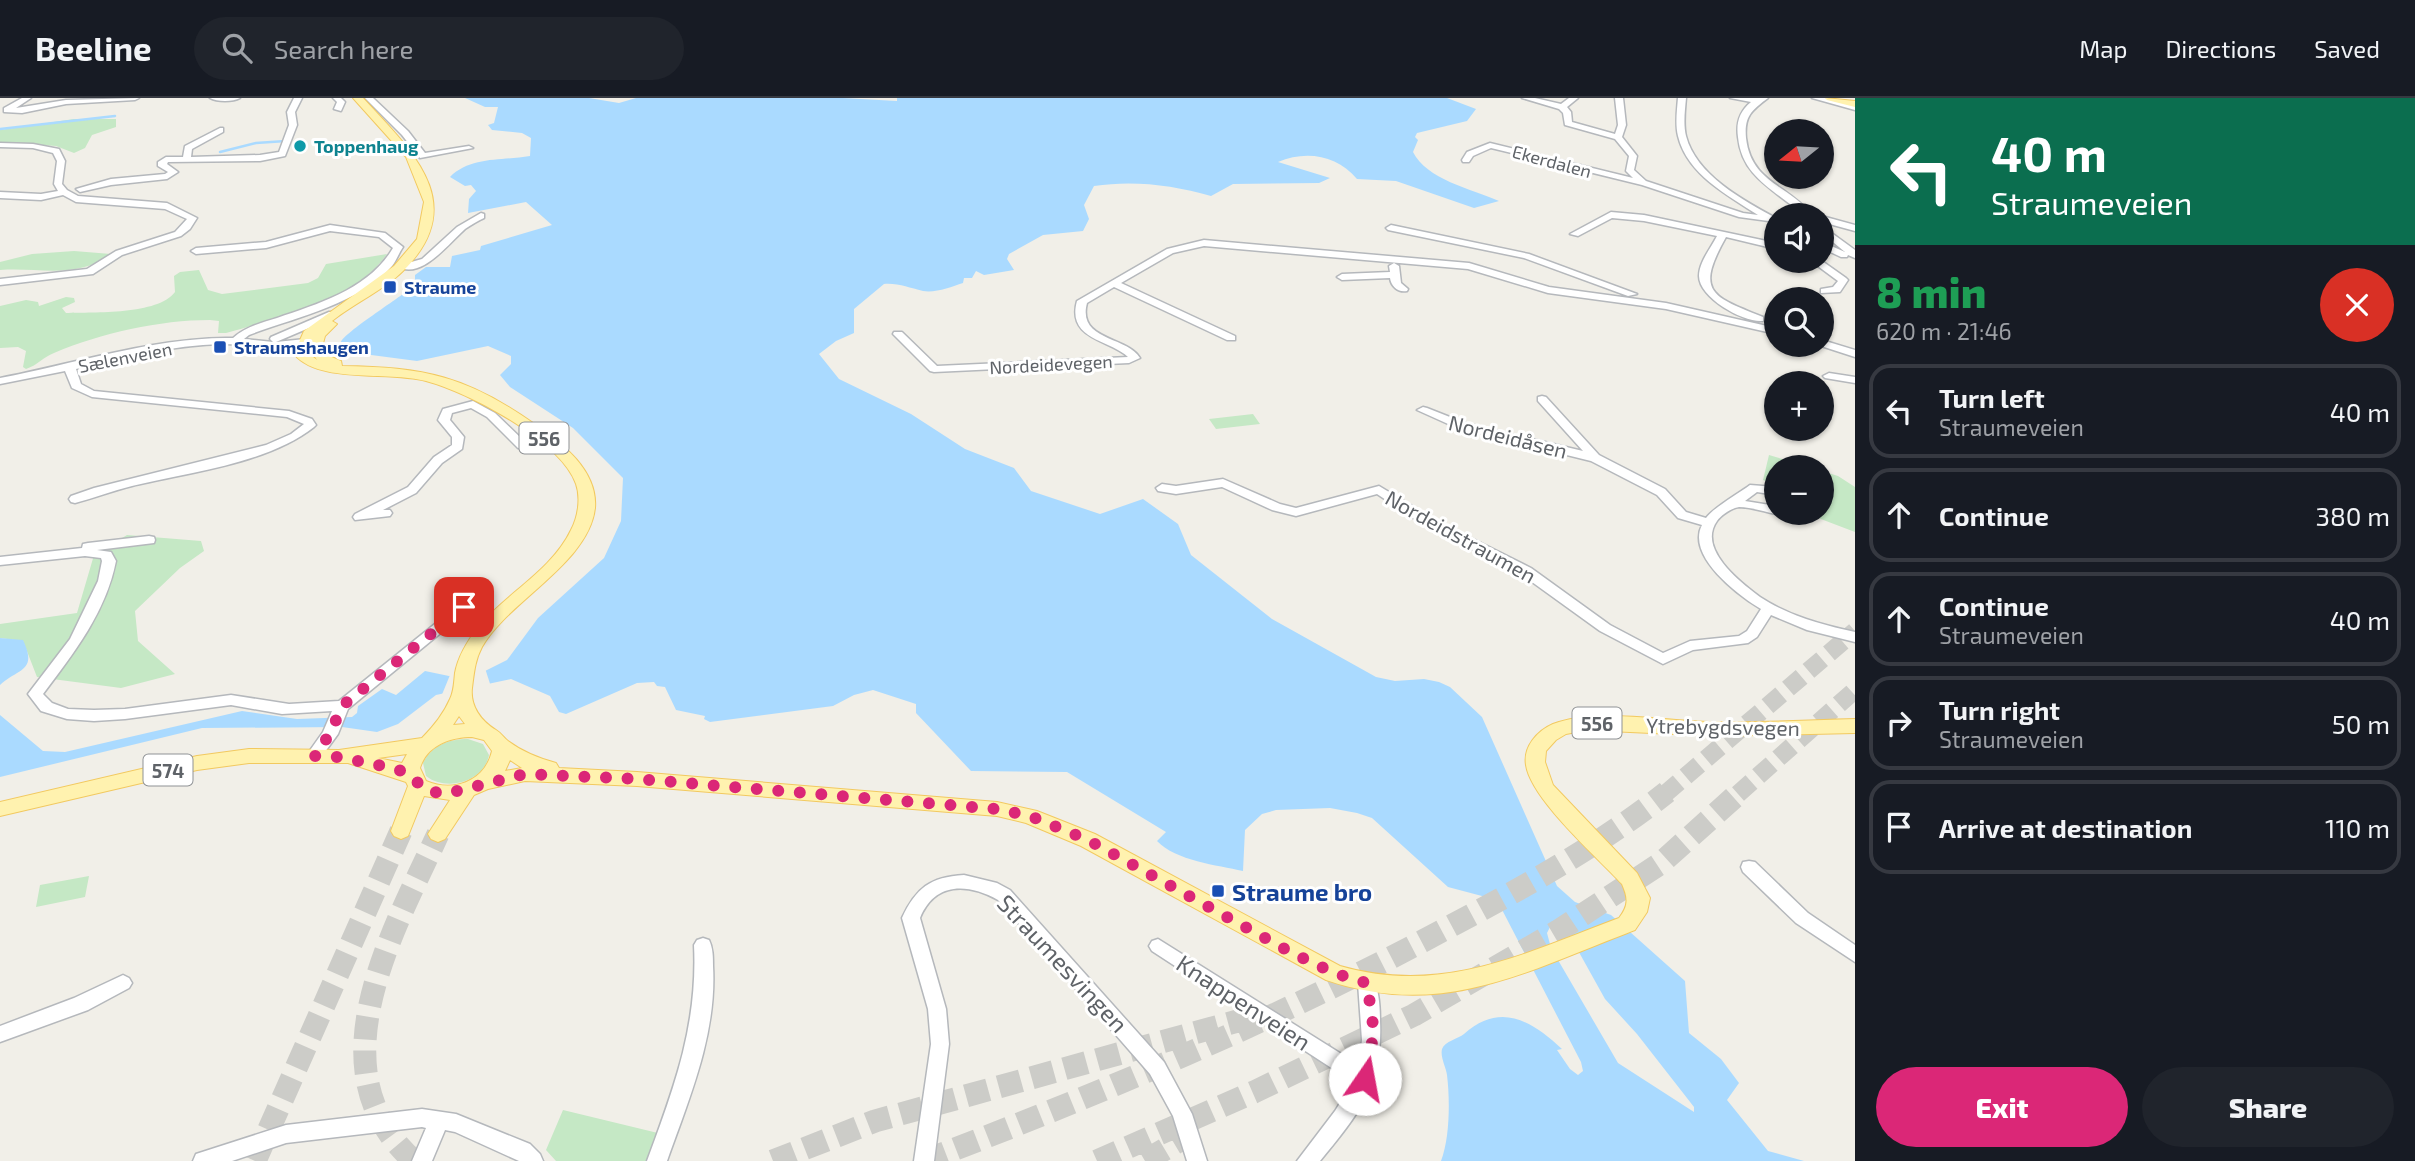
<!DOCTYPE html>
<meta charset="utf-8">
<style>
:root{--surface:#171b24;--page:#20242c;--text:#f1f3f6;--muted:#9ea1a6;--line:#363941;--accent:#db2777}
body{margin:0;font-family:"Exo 2",sans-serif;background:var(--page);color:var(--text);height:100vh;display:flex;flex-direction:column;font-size:26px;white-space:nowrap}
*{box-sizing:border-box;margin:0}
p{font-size:23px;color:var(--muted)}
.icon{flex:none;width:38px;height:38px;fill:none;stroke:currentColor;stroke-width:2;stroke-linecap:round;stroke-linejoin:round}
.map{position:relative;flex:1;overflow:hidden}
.details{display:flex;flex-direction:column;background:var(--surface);width:560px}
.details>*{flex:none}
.hud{background:#0b6e4f;color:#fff;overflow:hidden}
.needle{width:46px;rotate:252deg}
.fabs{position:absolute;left:1764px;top:21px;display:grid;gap:14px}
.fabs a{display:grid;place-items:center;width:70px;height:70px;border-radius:50%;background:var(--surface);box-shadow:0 2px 5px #0004;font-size:35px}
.pin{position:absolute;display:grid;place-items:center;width:60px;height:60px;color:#fff;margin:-30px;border-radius:14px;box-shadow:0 4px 10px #0006}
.me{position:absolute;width:77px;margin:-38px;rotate:12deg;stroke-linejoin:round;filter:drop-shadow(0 0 5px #0008)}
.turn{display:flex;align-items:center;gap:24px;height:147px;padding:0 21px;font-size:32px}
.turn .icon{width:91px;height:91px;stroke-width:2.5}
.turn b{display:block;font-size:49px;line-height:60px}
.round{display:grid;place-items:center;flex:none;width:74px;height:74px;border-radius:37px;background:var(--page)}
.overview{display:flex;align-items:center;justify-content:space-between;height:119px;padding:0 21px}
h1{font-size:42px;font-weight:800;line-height:52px;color:#1e9e55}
.cta{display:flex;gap:14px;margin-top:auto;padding:14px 21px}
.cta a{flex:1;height:80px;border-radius:42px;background:var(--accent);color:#fff;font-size:28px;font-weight:800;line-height:80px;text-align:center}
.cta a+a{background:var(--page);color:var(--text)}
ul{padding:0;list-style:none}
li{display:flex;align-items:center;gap:21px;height:94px;margin:0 14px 10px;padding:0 7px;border:4px solid var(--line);border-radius:21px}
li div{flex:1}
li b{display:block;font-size:26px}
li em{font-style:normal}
header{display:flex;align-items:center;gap:42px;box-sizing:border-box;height:98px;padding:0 35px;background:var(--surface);border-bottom:2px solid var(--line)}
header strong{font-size:33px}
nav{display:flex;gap:38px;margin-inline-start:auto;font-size:24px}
.search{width:490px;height:63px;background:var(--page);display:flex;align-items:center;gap:18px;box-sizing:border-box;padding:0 24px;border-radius:38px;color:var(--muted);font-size:26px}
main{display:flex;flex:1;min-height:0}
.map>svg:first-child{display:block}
.green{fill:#c5e8c5}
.water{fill:#aadaff;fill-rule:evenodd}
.pier{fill:#f1efe8}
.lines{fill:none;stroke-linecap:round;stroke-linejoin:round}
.stream{stroke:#aadaff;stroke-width:2.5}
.major-tunnel-far1{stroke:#ccccc8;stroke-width:18;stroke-dasharray:18 9;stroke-linecap:butt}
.major-tunnel{stroke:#ccccc8;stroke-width:23;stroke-dasharray:23 11;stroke-linecap:butt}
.minor-casing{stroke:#b5b8bc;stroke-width:3}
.major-casing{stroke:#f2c960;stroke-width:2}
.minor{fill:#fff;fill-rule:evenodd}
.major{fill:#fff2af;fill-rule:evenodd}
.route{stroke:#db2777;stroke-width:12;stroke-dasharray:0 21.6}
.culture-dot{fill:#0f9aa8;stroke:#fff;stroke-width:2.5}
.transit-dot{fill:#1a4fb4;stroke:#fff;stroke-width:2.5}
.labels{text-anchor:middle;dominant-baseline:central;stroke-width:6;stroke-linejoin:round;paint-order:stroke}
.far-culture-label{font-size:18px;font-weight:bold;fill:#0d838f;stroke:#fff;text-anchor:start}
.far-street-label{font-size:18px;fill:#5f6368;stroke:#fff}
.far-transit-label{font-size:18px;font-weight:bold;fill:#164399;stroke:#fff;text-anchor:start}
.shield{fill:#fff;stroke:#8f9295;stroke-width:2}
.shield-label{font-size:19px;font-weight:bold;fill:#5f6368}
.street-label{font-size:21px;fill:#5f6368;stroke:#fff}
.near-transit-label{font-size:24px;font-weight:bold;fill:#164399;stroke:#fff;text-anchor:start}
.near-street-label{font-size:24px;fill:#5f6368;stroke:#fff}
</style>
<header>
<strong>Beeline</strong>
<div class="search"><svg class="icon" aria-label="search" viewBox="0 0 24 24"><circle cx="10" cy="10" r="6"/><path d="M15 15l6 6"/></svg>Search here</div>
<nav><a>Map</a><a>Directions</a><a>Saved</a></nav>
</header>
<main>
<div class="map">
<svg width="1855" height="1063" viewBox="0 0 1855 1063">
<rect width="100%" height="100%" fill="#f1efe8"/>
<path class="green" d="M74 21H116V29L92 37 85 50 74 55 56 48 0 44V32Z
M74 153 111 156C76 182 40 169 0 172V164L32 156Z
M387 156C354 204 280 220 226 235H218L219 223 210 222C160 222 101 235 54 255 43 259 38 267 26 271L23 269 26 253 18 249 0 250V208L26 202 38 204 39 208 66 199 74 200 75 204 62 210 66 215C94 214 158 217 175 194L174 178 180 174 199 172 208 192 222 196 308 185 318 180 326 166Z
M1253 316 1260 326 1216 331 1209 321Z
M1769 357 1809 369H1776V387L1763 382Z
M1822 373 1838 378 1855 389V434L1805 415H1822Z
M127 437 201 443 204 453 180 470 135 513 138 543 175 576 121 590 37 579 23 543 0 540V526L77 515 94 457Z
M468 641 483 646 489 657C484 684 446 694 426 678L423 665C432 647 449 641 468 641Z
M89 778 85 799 36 809 40 787Z
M563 1012 662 1036 652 1063H556L546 1052Z"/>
<path class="water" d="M465 0H589L619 5 636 0H843L897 3V0H1447L1476 11 1467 23 1417 35 1415 39 1418 42 1413 54C1426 81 1471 91 1499 103L1474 110 1396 83 1357 81C1337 57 1306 52 1278 64L1330 80 1319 85 1233 86 1211 98C1173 87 1133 82 1094 88L1084 107 1089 121 1083 133 1043 137 1009 156 1007 161 1014 172 984 177 976 173 972 180H964L963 185C951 189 936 195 923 193 909 190 899 185 884 186L854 211V235L836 243 819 256 839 281 911 316 965 351 1014 370 1031 393 1100 416 1143 401 1178 426 1191 457 1272 521 1376 579 1395 583 1424 581 1439 584 1450 589 1482 619 1557 788 1575 804 1611 817 1685 883 1689 935 1721 961 1739 985 1727 1002 1768 1053 1804 1063H1441C1450 1040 1450 1001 1447 977 1446 969 1440 959 1442 951 1445 943 1458 941 1464 936 1500 904 1531 922 1562 951L1557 952 1570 971 1578 977 1583 973 1581 964 1497 802 1448 789 1372 720 1357 715 1330 710 1276 712 1262 716 1245 732 1243 773C1217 767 1176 763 1157 743L1166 734 1067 674 971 673 916 615V606L873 592 854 597 833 608 710 624 704 621 705 618 676 612 665 589 657 588 654 584 637 585 566 616 559 614 550 598 511 581 436 597 398 626 377 634 342 629 202 630 0 679V617L43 653 65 654 242 613 297 621 352 619 357 615 358 608 382 591 396 597 425 573 449 578 485 573 507 562 538 520 604 460 621 423 623 380 573 330 510 289 500 277 511 266V258L488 248 417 263 356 255 341 244C344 235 399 200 411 190L415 185V177L426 169H450L452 158 480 152 481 148 552 127 526 104 468 115 469 101 476 93 471 87 465 88 450 79C471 58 503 63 530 58L531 40 522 35 492 32 488 27 494 25 498 9H485ZM1550 829 1563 835 1575 847 1605 901 1637 936 1694 1009V1014L1618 965 1551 850 1547 835Z
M0 540 23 542C38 574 18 570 0 587Z"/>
<path class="pier" d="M485 570 491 589 441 599 450 577Z"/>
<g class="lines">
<path class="stream" d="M0 31 115 18
M220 54 256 45 286 43"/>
<path class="major-tunnel-far1" d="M1665 696 1855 533
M1738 696 1855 592"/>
<path class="major-tunnel" d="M255 1063 401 733
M414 1063C312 973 393 834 438 736
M773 1063 875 1023 1252 919
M924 1063C1104 994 1281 920 1451 828 1526 788 1600 747 1667 694
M1097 1063 1254 994 1414 917 1558 833 1661 765 1740 694
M1145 1063 1199 1031"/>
<defs>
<path id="minor" d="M22 0H31L16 10 66 2 139 0 135 2 66 6 22 15 4 14V10Z
M210 0H240C233 4 217 4 210 0Z
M294 0H302L295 14 297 27 285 58 260 63 168 64 167 66 178 74 167 81 111 87 80 94 76 91 111 81 165 76 168 74 158 68V64L166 59H183L185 48 220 30H223V34L192 51 191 59 260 57 279 54 289 27 287 14Z
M333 0H341L345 4 341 13 334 11 337 4Z
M365 0H373L408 33 425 55 469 48 473 50 420 60 402 37Z
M1522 0H1535L1561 6 1569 0H1578L1567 9 1571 14 1572 24 1615 36 1618 27 1615 0H1623L1626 27 1622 39 1637 58 1634 72 1646 83 1743 115 1758 117C1727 97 1687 76 1678 38 1675 26 1677 12 1678 0H1686C1685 12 1683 26 1686 38 1696 77 1744 103 1776 120V124L1739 119 1642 87 1491 50 1473 58 1469 64H1463L1462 62 1467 54 1490 45 1633 80 1626 73 1629 58 1615 41 1565 27 1563 15 1559 11Z
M1730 0H1768C1752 12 1744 18 1746 40 1751 85 1789 87 1812 117H1803C1776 92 1742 80 1738 39 1736 25 1739 14 1751 4Z
M1812 0H1825L1855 8V12Z
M0 45 33 46 59 51 65 63 62 86 67 92 78 98 167 105 197 120 190 131 181 138 122 157 93 176 0 187V181L87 171 116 153 175 134 187 121 165 111 76 104 63 97 41 102 0 100V94L41 96 58 93 54 86 57 63 53 55 33 50 0 49Z
M1611 114 1644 117 1776 145V151L1726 139C1695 194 1711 198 1763 219V223C1744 225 1699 200 1699 178 1699 164 1711 150 1717 138L1644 123 1612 120 1578 138 1570 136Z
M481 115 484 116V120C477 123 471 127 465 131 449 145 421 183 397 168L422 161 457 129Z
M1822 118 1855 127V133L1822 124Z
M330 127 385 135 403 149C399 155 396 163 392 168 360 206 293 220 249 237L244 241 273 244 270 241 271 239 329 214H337V218L276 244 315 240 319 241V245C285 253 255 246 221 246 173 247 123 260 76 271L81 286 94 293 289 313 312 321 316 327 314 329C267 366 189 374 132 388 112 393 94 400 75 405L71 404 69 401 71 398 94 390 266 347 291 336 304 326 287 319 92 299 72 290 65 273 0 286V280C72 266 161 238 233 240 245 229 261 225 277 220 320 205 369 191 393 150L379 139 330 133 266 150 196 156 191 153 196 150 266 144Z
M1391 127 1529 156 1637 196 1628 198 1524 160 1388 132 1386 130Z
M1822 128 1855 152V160L1848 157 1847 159H1841L1822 150V144L1845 154 1822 135Z
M1204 142 1469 165 1549 189 1666 205 1776 230V236L1666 211 1548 195 1468 171 1204 148 1173 155 1121 185 1235 238V242H1227L1114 189 1087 205C1077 243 1127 238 1140 260L1129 265 934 274 930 273 893 236 894 234H902L937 268 1128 259C1111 242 1066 242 1077 203L1167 151Z
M1811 163H1822L1846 180 1848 182 1840 194 1821 195V191L1833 189 1838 183Z
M1394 165 1399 168 1401 185 1408 191 1407 193C1398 195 1391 188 1390 180L1342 182 1337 179 1342 176 1390 174 1389 168Z
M1822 242 1855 252V259L1818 247H1822Z
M1829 275 1855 279V285L1825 280 1823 278Z
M1542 298 1546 299 1599 357 1665 391 1686 414 1706 420C1713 410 1738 396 1750 387L1776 389V397L1757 394 1745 403 1776 408V415H1780L1776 416C1765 414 1751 409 1739 409 1732 410 1721 417 1717 423 1697 451 1740 484 1760 499 1789 518 1822 527 1855 534V544L1807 532 1771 517 1757 539 1748 545 1693 552 1663 566 1600 533 1521 476 1427 429 1377 396 1296 418 1272 412 1222 389 1176 396 1158 393 1156 390 1162 386 1176 388 1223 381 1280 406 1296 410 1379 388 1437 423 1531 470 1610 527 1663 555 1690 543 1739 538 1747 533 1761 511C1738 497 1686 458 1702 427L1678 420 1657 397 1591 363 1457 330 1417 312 1423 309 1427 310 1465 325 1583 353 1538 303V299Z
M473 303 495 315 523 342 541 333 547 337 522 351 518 350 487 319 471 310 452 315 450 322 464 339 462 351 442 365 416 395 383 412H390L392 415 390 418 355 422 353 419 355 416 408 389 434 359 452 347V339L438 322 443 311Z
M149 438 154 439 155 442 154 445 97 452 111 454 116 463C106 514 74 555 43 596L52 605 68 611 94 612 125 611 231 597 289 606 339 603 461 505 448 508 441 504 443 501 480 493 487 497 348 611 338 636 319 662H309L306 658 323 634 332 613 282 616 231 607 125 621 94 623 67 621 41 613 28 596 70 541 98 483 102 463 101 460 85 458 0 467V459L82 450 83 446 88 445Z
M1749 763 1755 764 1808 815 1855 847V864L1796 825 1743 774 1741 769 1743 764Z
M964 777 997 785 1010 792 1164 964 1192 1016 1207 1063H1187L1173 1018 1150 976 998 802C967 785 935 784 920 820L946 911 949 946 934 1063H914L931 946 928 911 902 820C916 790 930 779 964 777Z
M703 840 709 842C713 850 713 859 713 868 717 936 689 1001 667 1063H647C674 990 698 927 694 847L697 842Z
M1158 841 1359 967 1362 942 1358 885 1361 880 1367 877 1373 880C1379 892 1380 909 1380 923 1383 986 1359 1016 1320 1063H1297L1335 1013 1353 984 1152 853 1149 848 1152 843Z
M123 877 129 880 132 885 129 890 88 912 0 944V928L74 900Z
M422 1011 456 1016 530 1046 540 1056 543 1063H519L455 1034 445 1032 432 1063H412L426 1030 422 1029 286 1045 232 1063H193L196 1056 286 1027Z"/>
<path id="major" d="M353 0H363C412 53 471 106 403 173 383 193 354 205 332 223L337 226 325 238 322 249 327 257 341 263 342 268C424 269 467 278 536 327 563 346 598 373 595 410 589 465 508 503 482 549 475 562 474 575 472 590 470 608 481 623 496 632 501 635 504 640 508 643 523 654 538 660 556 665L559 670 637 674 997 704 1037 713 1095 736 1340 868C1443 898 1525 855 1619 820 1629 807 1628 800 1622 786 1597 759 1531 701 1526 667 1523 649 1537 633 1553 626 1596 609 1669 624 1717 624 1763 625 1809 622 1855 621V635L1716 638 1587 632 1566 636 1556 642 1546 653 1545 664 1553 687 1637 775 1650 800 1647 814 1635 832C1527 873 1443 922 1326 882L1081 748 1026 725 997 718 637 688 525 683 488 691 474 697 445 741 438 744 431 741 428 736 450 702 424 698 408 738 401 741 394 738 391 733 408 688 406 684 348 665H249L197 672 0 718V704L197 658 249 651 339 652 422 640C433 629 444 615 450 601 454 593 454 584 455 575 458 558 468 542 479 528 507 495 552 472 571 432 578 419 581 400 576 386 561 343 468 294 426 283 388 273 318 286 294 256L304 233 394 168 417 141 424 104 406 59ZM310 251 317 262 308 255ZM459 618 465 626 453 627ZM472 639 484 642 492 653C485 683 454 695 426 683L420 670C427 647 451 639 472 639ZM407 656 402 665 378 660ZM510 662 522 670 505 673Z
M1825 0 1855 3V9L1827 2Z"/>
</defs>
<use href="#minor" class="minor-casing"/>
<use href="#major" class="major-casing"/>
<use href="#minor" class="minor"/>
<use href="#major" class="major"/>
</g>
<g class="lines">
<path class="route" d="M464 509 342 608 330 636 314 658 339 659 397 671 411 678 425 692 445 696 525 676 637 681 997 711 1030 718 1088 742 1292 855 1334 875 1367 885 1374 934 1365 981"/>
</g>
<circle class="culture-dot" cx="300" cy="48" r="7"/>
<g class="transit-dot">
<rect x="383" y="182" width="14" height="14" rx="3.5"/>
<rect x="213" y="242" width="14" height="14" rx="3.5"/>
<rect x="1211" y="786" width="14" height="14" rx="3.5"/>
</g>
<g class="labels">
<g class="far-culture-label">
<text x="314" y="48">Toppenhaug</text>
</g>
<g class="far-street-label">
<text transform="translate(1552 63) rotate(15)">Ekerdalen</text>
<text transform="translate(125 259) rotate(-11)">Sælenveien</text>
<text transform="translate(1051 266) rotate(-3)">Nordeidevegen</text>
</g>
<g class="far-transit-label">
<text x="404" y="189">Straume</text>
<text x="234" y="249">Straumshaugen</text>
</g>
<g class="shield">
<rect x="519.5" y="324.5" width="49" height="31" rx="5"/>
<rect x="1572.5" y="609.5" width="49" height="31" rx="5"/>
<rect x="143.5" y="656.5" width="49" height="31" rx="5"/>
</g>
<g class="shield-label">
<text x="544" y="340">556</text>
<text x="1597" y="625">556</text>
<text x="168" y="672">574</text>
</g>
<g class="street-label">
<text transform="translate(1508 338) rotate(14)">Nordeidåsen</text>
<text transform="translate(1461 438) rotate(29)">Nordeidstraumen</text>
<text transform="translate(1723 628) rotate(1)">Ytrebygdsvegen</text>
</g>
<g class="near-transit-label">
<text x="1232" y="793">Straume bro</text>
</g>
<g class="near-street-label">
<text transform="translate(1063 865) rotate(47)">Straumesvingen</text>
<text transform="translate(1244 904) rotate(33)">Knappenveien</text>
</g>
</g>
</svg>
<div class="fabs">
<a><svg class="needle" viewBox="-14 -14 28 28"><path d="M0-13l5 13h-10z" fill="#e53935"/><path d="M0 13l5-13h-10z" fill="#9ea1a6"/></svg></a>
<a><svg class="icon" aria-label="sound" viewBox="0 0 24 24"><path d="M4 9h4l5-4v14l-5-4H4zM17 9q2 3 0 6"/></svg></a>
<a><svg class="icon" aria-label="search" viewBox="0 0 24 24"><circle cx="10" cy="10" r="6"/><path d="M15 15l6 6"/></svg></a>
<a>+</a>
<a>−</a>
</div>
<div class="pin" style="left:464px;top:509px;background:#d93025"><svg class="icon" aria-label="arrive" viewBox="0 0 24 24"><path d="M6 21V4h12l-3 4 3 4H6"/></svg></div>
<svg class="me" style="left:1365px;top:981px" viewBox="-20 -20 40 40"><circle r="19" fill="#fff"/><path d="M0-13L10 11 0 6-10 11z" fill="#db2777"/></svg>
</div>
<section class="details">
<div class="hud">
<div class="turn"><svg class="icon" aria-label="left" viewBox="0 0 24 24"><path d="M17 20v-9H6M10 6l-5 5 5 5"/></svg><div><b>40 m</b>Straumeveien</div></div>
</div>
<div class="overview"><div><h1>8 min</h1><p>620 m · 21:46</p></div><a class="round" style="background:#d93025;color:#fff"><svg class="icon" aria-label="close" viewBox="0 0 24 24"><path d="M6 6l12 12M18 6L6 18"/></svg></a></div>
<ul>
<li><svg class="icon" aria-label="left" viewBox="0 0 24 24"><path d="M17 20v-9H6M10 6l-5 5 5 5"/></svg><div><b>Turn left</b><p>Straumeveien</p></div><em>40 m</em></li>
<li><svg class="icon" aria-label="ahead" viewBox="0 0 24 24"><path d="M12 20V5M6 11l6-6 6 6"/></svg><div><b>Continue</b></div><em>380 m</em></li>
<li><svg class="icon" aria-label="ahead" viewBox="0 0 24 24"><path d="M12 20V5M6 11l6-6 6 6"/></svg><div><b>Continue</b><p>Straumeveien</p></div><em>40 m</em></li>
<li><svg class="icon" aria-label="right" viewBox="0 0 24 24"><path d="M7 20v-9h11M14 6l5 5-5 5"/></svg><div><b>Turn right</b><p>Straumeveien</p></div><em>50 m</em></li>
<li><svg class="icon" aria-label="arrive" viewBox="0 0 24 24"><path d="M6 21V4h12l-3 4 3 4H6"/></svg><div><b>Arrive at destination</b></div><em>110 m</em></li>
</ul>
<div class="cta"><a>Exit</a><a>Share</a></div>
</section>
</main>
